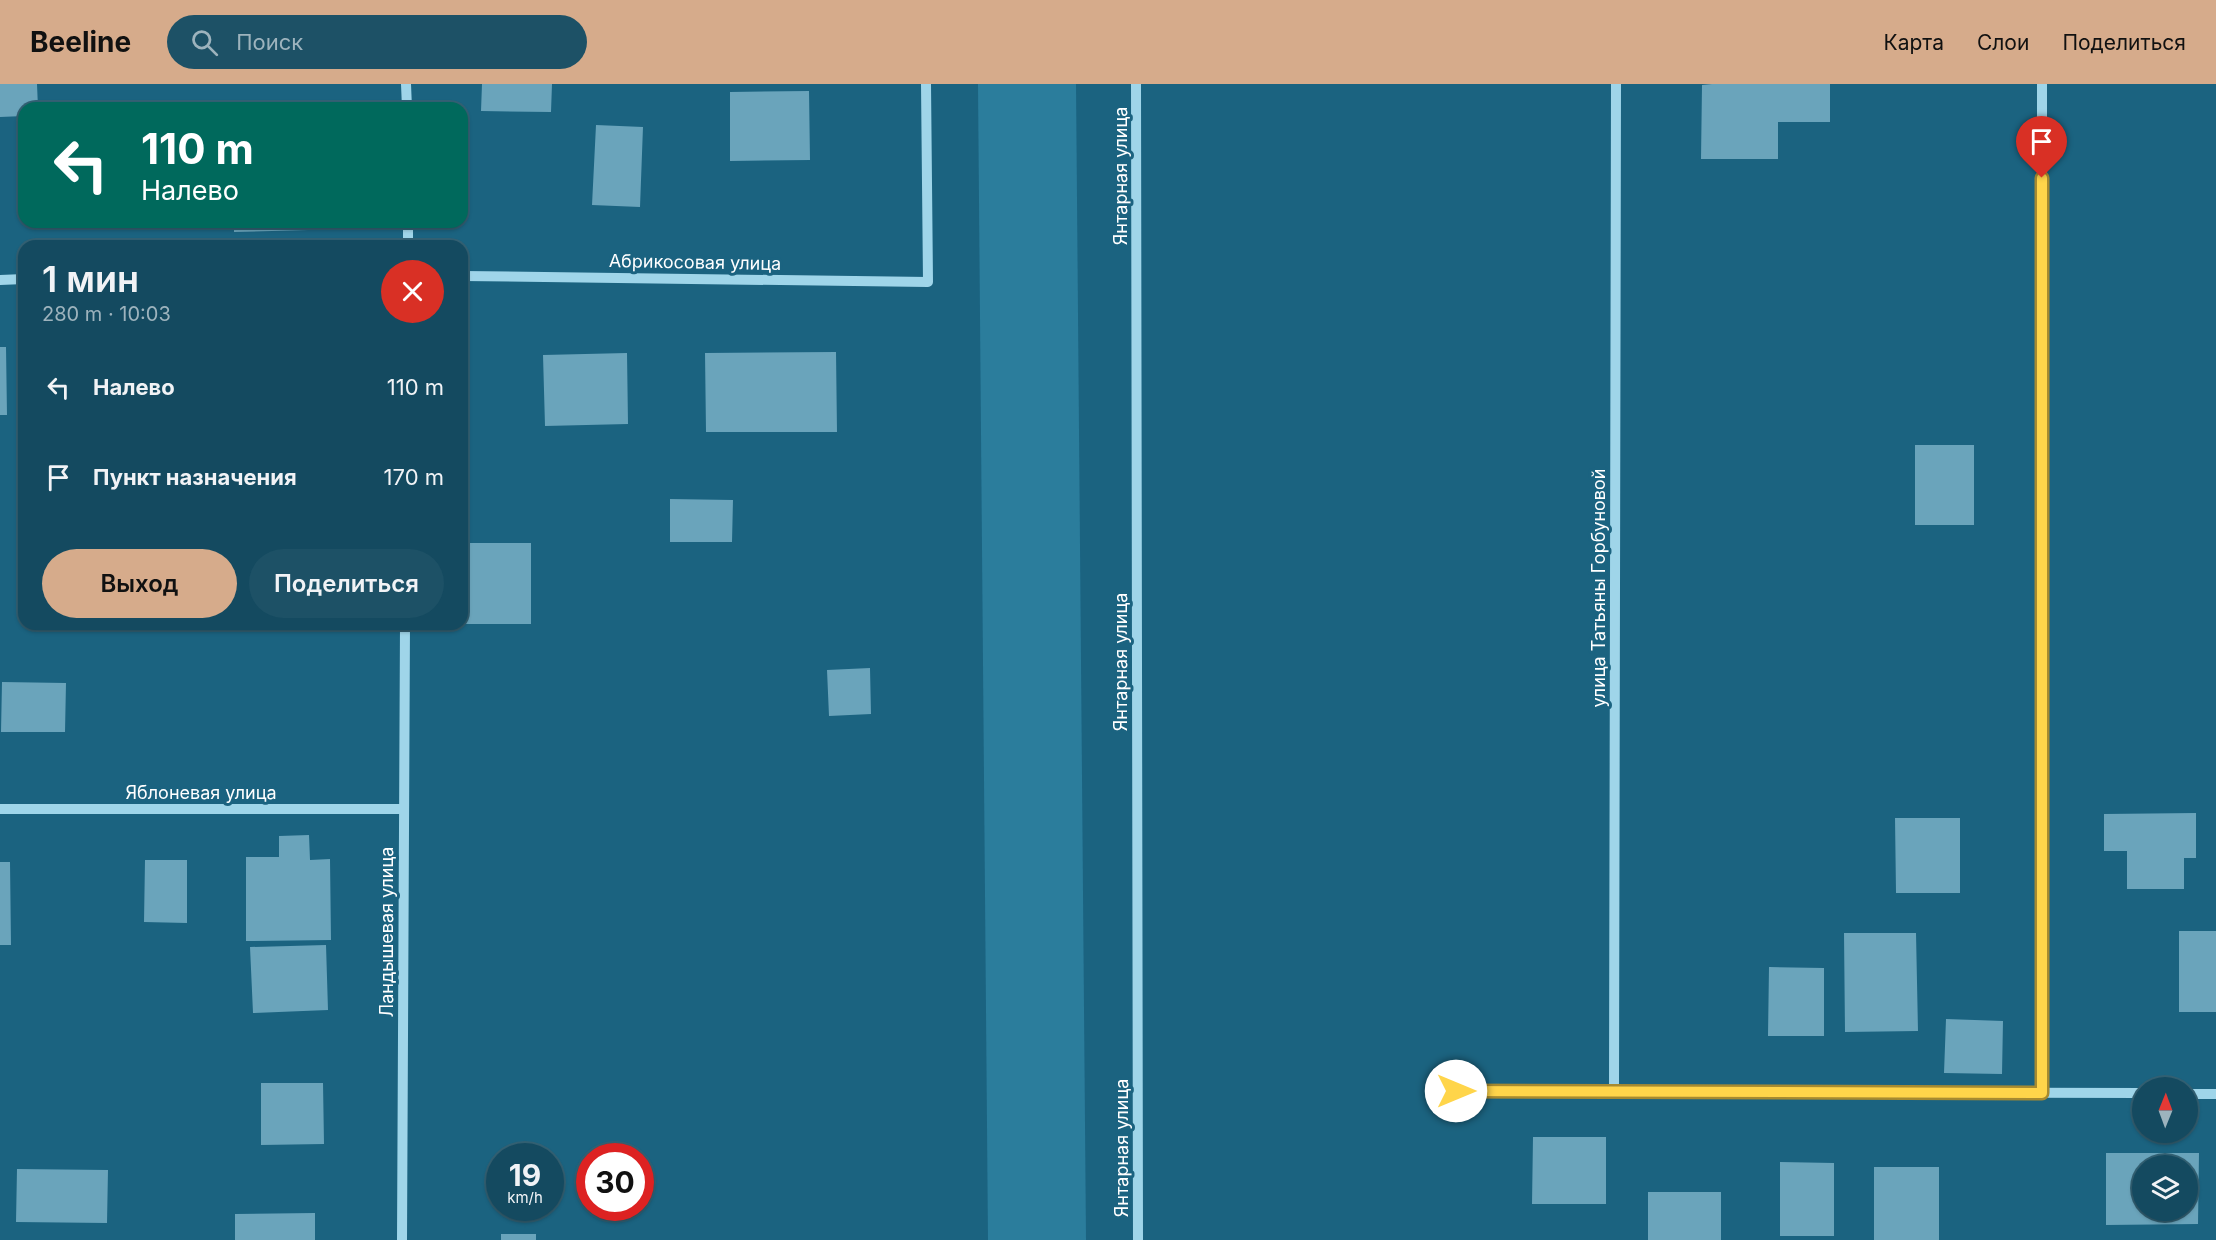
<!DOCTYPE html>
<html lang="ru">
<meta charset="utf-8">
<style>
:root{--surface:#144a60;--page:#1d5166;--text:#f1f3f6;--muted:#9db3bd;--line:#336275;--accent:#d6ab8b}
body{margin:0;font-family:Inter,sans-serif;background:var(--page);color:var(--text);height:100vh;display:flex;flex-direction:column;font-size:22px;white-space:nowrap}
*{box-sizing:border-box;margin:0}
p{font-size:20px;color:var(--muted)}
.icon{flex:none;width:33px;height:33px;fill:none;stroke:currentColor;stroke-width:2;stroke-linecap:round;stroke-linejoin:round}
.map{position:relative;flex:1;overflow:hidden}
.sheet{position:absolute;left:18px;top:156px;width:450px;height:390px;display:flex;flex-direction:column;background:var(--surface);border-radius:18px;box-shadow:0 2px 4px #0004,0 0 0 2px var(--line)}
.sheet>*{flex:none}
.top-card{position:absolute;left:18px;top:18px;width:450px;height:126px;border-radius:18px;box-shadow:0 2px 4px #0004,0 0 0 2px var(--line);background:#00695c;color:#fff;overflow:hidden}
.needle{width:39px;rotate:1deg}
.fabs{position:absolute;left:2132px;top:993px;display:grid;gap:12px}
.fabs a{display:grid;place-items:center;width:66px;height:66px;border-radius:50%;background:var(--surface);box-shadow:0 2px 4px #0004,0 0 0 2px var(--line);font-size:30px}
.speed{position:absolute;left:486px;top:1059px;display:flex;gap:12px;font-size:30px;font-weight:700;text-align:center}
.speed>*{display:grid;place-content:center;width:78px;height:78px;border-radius:50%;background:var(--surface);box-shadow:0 2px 4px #0004,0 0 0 2px var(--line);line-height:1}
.speed small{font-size:15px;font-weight:400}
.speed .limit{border:9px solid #d22;background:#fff;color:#111}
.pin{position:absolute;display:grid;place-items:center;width:51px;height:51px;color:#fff;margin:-62px -26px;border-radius:50% 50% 50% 0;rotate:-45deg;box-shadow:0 0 6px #0007}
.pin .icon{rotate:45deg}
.me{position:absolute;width:66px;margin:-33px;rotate:90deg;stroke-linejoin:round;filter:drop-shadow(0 0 4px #0008)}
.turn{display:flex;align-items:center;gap:21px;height:126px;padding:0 24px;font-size:27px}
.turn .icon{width:78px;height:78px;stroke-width:2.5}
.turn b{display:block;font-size:42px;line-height:51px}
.round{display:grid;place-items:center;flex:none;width:63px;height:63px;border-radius:32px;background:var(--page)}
.summary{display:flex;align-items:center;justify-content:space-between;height:102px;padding:0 24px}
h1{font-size:36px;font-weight:600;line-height:45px}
.button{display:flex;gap:12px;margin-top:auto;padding:12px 24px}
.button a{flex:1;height:69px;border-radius:36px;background:var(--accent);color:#111;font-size:24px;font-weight:600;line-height:69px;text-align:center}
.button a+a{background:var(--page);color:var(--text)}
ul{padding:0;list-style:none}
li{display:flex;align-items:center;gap:18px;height:90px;padding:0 24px}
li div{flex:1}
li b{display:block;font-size:22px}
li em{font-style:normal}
header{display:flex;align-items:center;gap:36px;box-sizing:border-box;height:84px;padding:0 30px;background:var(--accent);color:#111}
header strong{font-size:28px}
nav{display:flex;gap:33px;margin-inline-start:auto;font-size:21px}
.search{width:420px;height:54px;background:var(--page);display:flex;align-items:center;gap:15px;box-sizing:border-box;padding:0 21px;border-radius:33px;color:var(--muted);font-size:22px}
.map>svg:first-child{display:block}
.green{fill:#2b7d9c}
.building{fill:#6aa4bb;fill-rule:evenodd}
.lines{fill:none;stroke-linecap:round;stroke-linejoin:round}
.minor{stroke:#9fd5e9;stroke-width:10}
.route-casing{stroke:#a68a30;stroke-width:15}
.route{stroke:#ffd54a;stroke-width:10}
.labels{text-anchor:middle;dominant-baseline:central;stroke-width:6;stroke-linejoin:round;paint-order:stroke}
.street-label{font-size:18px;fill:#fff;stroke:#1b6380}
</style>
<header>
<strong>Beeline</strong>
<div class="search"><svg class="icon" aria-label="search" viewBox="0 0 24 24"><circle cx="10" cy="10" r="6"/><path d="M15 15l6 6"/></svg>Поиск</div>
<nav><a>Карта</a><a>Слои</a><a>Поделиться</a></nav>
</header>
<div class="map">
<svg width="2216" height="1156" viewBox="0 0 2216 1156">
<rect width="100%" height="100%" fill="#1b6380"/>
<path class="green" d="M978 0H1076L1086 1156H988Z"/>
<path class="building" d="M0 0H37L38 24H24V32L0 33Z
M482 0H552L551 28 481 27Z
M1712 0H1830V38H1778V75H1701L1702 1Z
M809 7 810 76 730 77V8Z
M596 41 643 43 640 123 592 121Z
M234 138H345V145L234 148Z
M0 263H6L7 331H0Z
M836 268 837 348H706L705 269Z
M627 269 628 340 545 342 543 271Z
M1915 361H1974V441H1915Z
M670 415 733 416 732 458H670Z
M465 459H531V540H465Z
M224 540H313V544L224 546Z
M870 584 871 630 829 632 827 586Z
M2 598 66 599 65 648H1Z
M2196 729V774H2184V805H2127V767H2104V730Z
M1895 734H1960V809H1896Z
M309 751 310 776 330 775 331 856 246 857V773H279V752Z
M145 776H187V839L144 838Z
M0 778H10L11 861H0Z
M2179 847H2216V928H2179Z
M1844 849H1916L1918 947 1845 948Z
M326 861 328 926 253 929 250 863Z
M1769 883 1824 884V952H1768Z
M1946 935 2003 937 2002 990 1944 989Z
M261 999H323L324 1060 261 1061Z
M1533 1053H1606V1120H1532Z
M2106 1069H2199L2198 1140 2106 1141ZM2142 1082H2187V1126H2142Z
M1780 1078 1834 1079V1152H1780Z
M1874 1083H1939V1156H1874Z
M17 1085 108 1086 107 1139 16 1138Z
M1648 1108H1721V1156H1648Z
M315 1129V1156H235V1130Z
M501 1150H536V1156H501Z"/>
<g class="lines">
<path class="minor" d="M406 0 407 24
M1136 0 1138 1156
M2042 0V1009
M408 138V162
M462 192 928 198 926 0
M0 196 24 195
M0 725H402
M1456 1007 2142 1009
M1614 1008 1616 0
M2187 1010H2216
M402 1156 405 540"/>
</g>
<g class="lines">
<defs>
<path id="route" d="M1456 1007 2042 1009V94"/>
</defs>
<use href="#route" class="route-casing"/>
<use href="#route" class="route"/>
</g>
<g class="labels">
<g class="street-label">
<text transform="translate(1120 92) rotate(-90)">Янтарная улица</text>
<text transform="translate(695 178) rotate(1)">Абрикосовая улица</text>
<text transform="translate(1598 504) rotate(-90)">улица Татьяны Горбуновой</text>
<text transform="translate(1120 578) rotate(-90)">Янтарная улица</text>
<text x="201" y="708">Яблоневая улица</text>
<text transform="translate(386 848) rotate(-90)">Ландышевая улица</text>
<text transform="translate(1121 1064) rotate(-90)">Янтарная улица</text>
</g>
</g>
</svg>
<div class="fabs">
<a><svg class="needle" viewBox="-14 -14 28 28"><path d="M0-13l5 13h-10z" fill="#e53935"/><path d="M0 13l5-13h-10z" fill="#9db3bd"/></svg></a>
<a><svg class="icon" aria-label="layers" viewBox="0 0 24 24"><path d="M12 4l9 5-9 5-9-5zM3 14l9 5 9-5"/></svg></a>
</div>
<div class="speed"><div>19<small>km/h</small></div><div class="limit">30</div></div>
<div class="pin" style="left:2042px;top:94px;background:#d93025"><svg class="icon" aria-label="arrive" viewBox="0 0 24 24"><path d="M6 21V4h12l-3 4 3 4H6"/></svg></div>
<svg class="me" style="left:1456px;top:1007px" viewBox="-20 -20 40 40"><circle r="19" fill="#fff"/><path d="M0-13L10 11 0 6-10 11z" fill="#ffd54a"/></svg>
<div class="top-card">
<div class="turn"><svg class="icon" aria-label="left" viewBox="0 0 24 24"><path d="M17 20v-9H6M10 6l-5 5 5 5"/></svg><div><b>110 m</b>Налево</div></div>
</div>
<section class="sheet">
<div class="summary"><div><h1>1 мин</h1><p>280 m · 10:03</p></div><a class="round" style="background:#d93025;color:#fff"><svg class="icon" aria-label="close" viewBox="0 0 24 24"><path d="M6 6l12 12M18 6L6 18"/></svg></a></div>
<ul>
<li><svg class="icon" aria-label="left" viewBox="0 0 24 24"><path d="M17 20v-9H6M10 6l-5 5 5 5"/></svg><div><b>Налево</b></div><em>110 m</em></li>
<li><svg class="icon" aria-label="arrive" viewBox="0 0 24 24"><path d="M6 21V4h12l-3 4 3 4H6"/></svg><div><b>Пункт назначения</b></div><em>170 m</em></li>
</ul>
<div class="button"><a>Выход</a><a>Поделиться</a></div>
</section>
</div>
